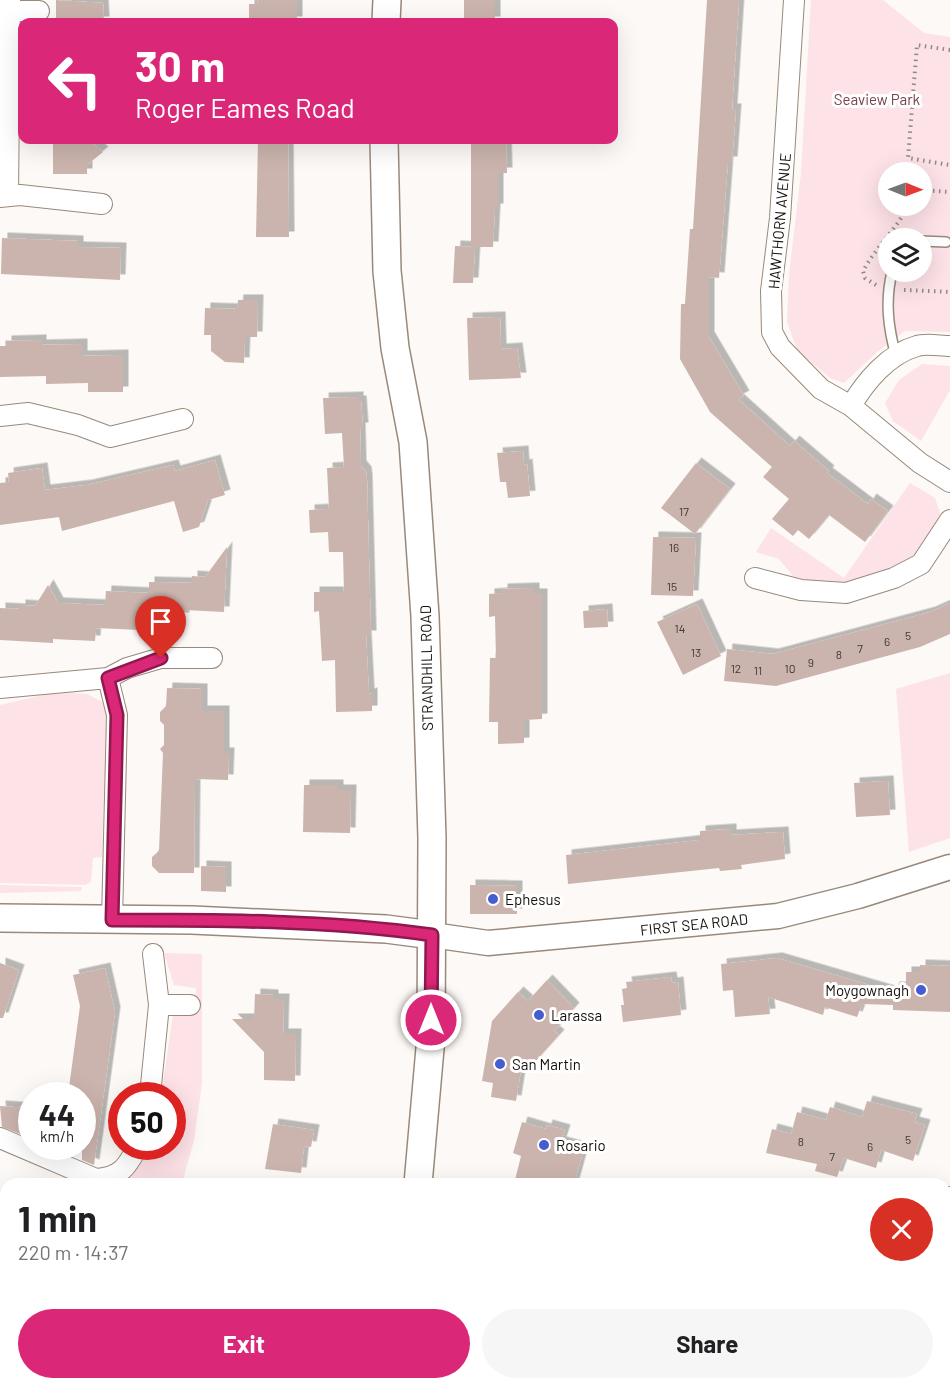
<!DOCTYPE html>
<meta charset="utf-8">
<style>
:root{--surface:#fff;--page:#f6f6f6;--text:#202124;--muted:#757577;--accent:#db2777}
body{margin:0;font-family:Barlow,sans-serif;background:var(--page);color:var(--text);height:100vh;display:flex;flex-direction:column;font-size:22px;white-space:nowrap}
*{box-sizing:border-box;margin:0}
p{font-size:20px;color:var(--muted)}
.icon{flex:none;width:33px;height:33px;fill:none;stroke:currentColor;stroke-width:2;stroke-linecap:round;stroke-linejoin:round}
.map{position:relative;flex:1;overflow:hidden}
.sheet{position:absolute;left:0px;top:1178px;width:951px;height:212px;display:flex;flex-direction:column;background:var(--surface);border-radius:18px 18px 0 0;box-shadow:0 6px 24px #0002}
.sheet>*{flex:none}
.banner{position:absolute;left:18px;top:18px;width:600px;height:126px;border-radius:12px;box-shadow:0 6px 24px #0002;background:#db2777;color:#fff;overflow:hidden}
.needle{width:39px;rotate:91deg}
.controls{position:absolute;left:878px;top:162px;display:grid;gap:12px}
.controls a{display:grid;place-items:center;width:54px;height:54px;border-radius:50%;background:var(--surface);box-shadow:0 6px 24px #0002;font-size:30px}
.speed{position:absolute;left:18px;top:1082px;display:flex;gap:12px;font-size:30px;font-weight:700;text-align:center}
.speed>*{display:grid;place-content:center;width:78px;height:78px;border-radius:50%;background:var(--surface);box-shadow:0 6px 24px #0002;line-height:1}
.speed small{font-size:15px;font-weight:400}
.speed .limit{border:9px solid #d22;background:#fff;color:#111}
.pin{position:absolute;display:grid;place-items:center;width:51px;height:51px;color:#fff;margin:-62px -26px;border-radius:50% 50% 50% 0;rotate:-45deg;box-shadow:0 0 6px #0007}
.pin .icon{rotate:45deg}
.me{position:absolute;width:66px;margin:-33px;rotate:0deg;stroke-linejoin:round;filter:drop-shadow(0 0 4px #0008)}
.turn{display:flex;align-items:center;gap:21px;height:126px;padding:0 18px;font-size:27px}
.turn .icon{width:78px;height:78px;stroke-width:2.5}
.turn b{display:block;font-size:42px;line-height:51px}
.round{display:grid;place-items:center;flex:none;width:63px;height:63px;border-radius:32px;background:var(--page)}
.overview{display:flex;align-items:center;justify-content:space-between;height:102px;padding:0 18px}
h1{font-size:36px;font-weight:700;line-height:45px}
.button{display:flex;gap:12px;margin-top:auto;padding:12px 18px}
.button a{flex:1;height:69px;border-radius:36px;background:var(--accent);color:#fff;font-size:24px;font-weight:700;line-height:69px;text-align:center}
.button a+a{background:var(--page);color:var(--text)}
.map>svg:first-child{display:block}
.green{fill:#fde2e7;fill-rule:evenodd}
.building{fill:#cbb4ad;filter:url(#shadow)}
.lines{fill:none;stroke-linecap:round;stroke-linejoin:round}
.service-casing{stroke:#98897a;stroke-width:12}
.minor-casing{stroke:#98897a;stroke-width:22}
.tertiary-casing{stroke:#98897a;stroke-width:27}
.secondary-casing{stroke:#98897a;stroke-width:30}
.path{stroke:#8f8b87;stroke-width:4;stroke-dasharray:1.5 4.5;stroke-linecap:butt}
.service{stroke:#fff;stroke-width:9}
.minor{stroke:#fff;stroke-width:20}
.tertiary{stroke:#fff;stroke-width:24}
.secondary{stroke:#fff;stroke-width:27}
.route-casing{stroke:#8e194d;stroke-width:15}
.route{stroke:#db2777;stroke-width:10}
.poi-dot{fill:#455dd0;stroke:#fff;stroke-width:2}
.labels{text-anchor:middle;dominant-baseline:central;stroke-width:6;stroke-linejoin:round;paint-order:stroke}
.number-label{font-size:12px;fill:#423832}
.park-label{font-size:15px;fill:#76414e;stroke:#fff}
.street-label{font-size:15px;fill:#140f09;stroke:#fff}
.poi-label{font-size:15px;fill:#140f09;stroke:#fff;text-anchor:start}
</style>
<div class="map">
<svg width="950" height="1388" viewBox="0 0 950 1388">
<defs>
<filter id="shadow"><feDropShadow dx="5.5" dy="-5.5" stdDeviation="0" flood-color="#0004"/></filter>
</defs>
<rect width="100%" height="100%" fill="#fcf9f6"/>
<path class="green" d="M811 0H883L924 33 950 37V332L905 331 876 353 844 383 830 378 797 350 787 322 789 275 801 173ZM888 172H921V206H888ZM888 238H921V272H888Z
M922 364 950 366V390L921 441 893 421 885 403 899 380Z
M910 483 935 498 941 516 915 555 890 571 848 583 814 582 793 576 779 559 756 552 771 528 844 578Z
M950 673V838L909 852 896 689Z
M73 693 87 694 102 702 107 713 102 857 93 858 91 881 86 885 0 883V705L47 694Z
M0 885 82 887 81 891 0 893Z
M164 953 202 954V1083L194 1140 182 1183 124 1184 132 1176 145 1146H172V1095H161L173 1015 195 1007 196 988 174 985Z"/>
<path class="building" d="M56 0 103 3 104 22H56Z
M258 0H297V22H249V4H257Z
M464 0H495V22H464Z
M707 0H739L732 109H736L732 162H728L719 278 709 277V337L744 396 738 399 790 446 794 441 829 471 827 473 868 504 871 499 888 511 865 542 829 515 809 539 798 530 793 536 772 519 789 499 763 477 772 467 710 412 680 359 681 304H685L690 229H693Z
M258 140H288L289 237H256Z
M471 140H506L507 173H498V209H495L493 247H471Z
M53 143H92L103 152 87 165V174H53Z
M2 238 78 241V247L121 248 120 280 1 274Z
M455 246 475 247 473 283H453Z
M238 300H258L257 337H245L244 363 225 362 211 351V335H204L205 308 237 309Z
M500 317 501 349 517 348 521 378 469 380 467 318Z
M41 340V345L82 344V356L123 355V392H88V383L46 384V376L0 377V346H6V341Z
M358 397V401H361L363 428H360L361 466 366 472 367 480 371 636H366L369 694 372 693V711L336 712 335 660 322 661 319 611 314 612V592H344L343 552H329L328 532 310 533 309 510 329 509 327 468 344 467 342 433 325 434 323 398Z
M523 451 524 465 527 464 530 496 508 498 506 482H500L497 453Z
M215 460 225 495 208 500 199 527 183 532 174 501 62 531 59 517 0 525V483L9 482 8 473 42 468 45 490 87 485 173 465 175 471Z
M696 463 730 489 695 534 661 508Z
M653 537 696 538 693 596 651 595Z
M227 547 224 612 184 610V618L140 616 139 630 96 628 95 641 53 639V643L0 640V608L20 609V605L35 606 48 585 58 603 105 605 106 591 149 593V582L192 583V576L205 577Z
M534 588V594H542V719L524 720V743L498 744V722H489L490 658H496L495 616 489 617V594L502 593V589Z
M950 603V634L920 647 776 686 724 681 727 649 773 654 930 612Z
M697 604 721 656 683 675 657 622Z
M607 609 608 627 584 628 583 611Z
M167 688 202 689V711H224V753H229L228 780 195 779 194 873H159L152 866V857L159 851 163 753 160 749 164 745V725L160 721V712L166 706Z
M888 781 890 815 856 817 854 783Z
M304 785H338V790H351L350 833 303 832Z
M731 829V835L783 832 785 859 741 865 742 869 720 871 719 868 568 884 566 855 700 840V831Z
M201 866 226 867V892L201 891Z
M470 885 517 886V914H470Z
M777 958 893 992 894 987H906V972H920V965L950 966V1012L893 1010V1005L862 1004 857 1017 825 1007 823 1015 768 997 770 1014 735 1017 733 990 723 991 721 964Z
M0 963 19 970 3 1018H0Z
M105 968 115 1012 94 1165 82 1160V1095H68L80 1006 73 975Z
M671 977 672 983 678 982 681 1015 623 1022 621 1005H624L622 989 627 988 626 982Z
M547 980 574 1008 554 1031 559 1035 532 1065 522 1063 516 1101 491 1097 493 1083 482 1081 492 1021 518 992 528 1001Z
M255 994 273 995V999H284L283 1034H296L295 1081 264 1080V1052L232 1019H254Z
M867 1101 917 1114 914 1122 925 1125 913 1161 881 1150 876 1168 844 1158 837 1177 815 1171 817 1164 766 1153 772 1129 791 1134 797 1112 826 1120 830 1107 862 1117Z
M0 1106 28 1108 26 1136 2 1127Z
M522 1122 546 1129 547 1125 565 1130 561 1142 584 1148 574 1184H514L521 1156 513 1153Z
M273 1124 314 1130 311 1147 304 1146 301 1173 265 1169Z"/>
<g class="lines">
<defs>
<path id="service" d="M921 241 946 242
M892 272C885 301 888 327 896 356"/>
<path id="minor" d="M794 0 780 218 771 291 772 332 780 347 821 389 851 406 920 463 950 482
M10 11H39
M8 196 10 0
M0 197 20 195 102 204
M851 406C865 382 888 354 917 346 926 343 940 346 950 346
M0 416 28 413 78 425 110 437 183 419
M755 578 801 590 846 593 894 578 921 564 950 520
M108 678 117 715 112 920
M0 688 108 678 127 668 161 658H212
M159 1005H190
M150 1095 159 1005 153 954
M0 1138 96 1179C121 1177 127 1167 138 1146
M945 1198 950 1197"/>
<path id="tertiary" d="M432 935 488 943 778 916 858 896 950 867"/>
<path id="secondary" d="M386 22 387 0
M384 140 387 271 395 348 413 442 425 616 432 838 431 1037 418 1184
M0 918 192 920 386 929 432 935
M378 1388 380 1383"/>
</defs>
<use href="#service" class="service-casing"/>
<use href="#minor" class="minor-casing"/>
<use href="#tertiary" class="tertiary-casing"/>
<use href="#secondary" class="secondary-casing"/>
<path class="path" d="M950 50 917 45 908 158 950 165
M921 190 950 192
M876 285 865 278 863 271C876 247 896 230 908 206
M904 290 950 292"/>
<use href="#service" class="service"/>
<use href="#minor" class="minor"/>
<use href="#tertiary" class="tertiary"/>
<use href="#secondary" class="secondary"/>
</g>
<g class="lines">
<defs>
<path id="route" d="M161 658 108 678 117 715 112 920C218 920 327 920 432 935L431 1020"/>
</defs>
<use href="#route" class="route-casing"/>
<use href="#route" class="route"/>
</g>
<g class="poi-dot">
<circle cx="493" cy="899" r="6"/>
<circle cx="921" cy="990" r="6"/>
<circle cx="539" cy="1015" r="6"/>
<circle cx="500" cy="1064" r="6"/>
<circle cx="544" cy="1145" r="6"/>
</g>
<g class="labels">
<g class="number-label">
<text x="684" y="511">17</text>
<text x="674" y="547">16</text>
<text x="672" y="586">15</text>
<text x="680" y="628">14</text>
<text x="908" y="635">5</text>
<text x="887" y="641">6</text>
<text x="860" y="648">7</text>
<text x="696" y="652">13</text>
<text x="839" y="654">8</text>
<text x="811" y="662">9</text>
<text x="736" y="668">12</text>
<text x="790" y="668">10</text>
<text x="758" y="670">11</text>
<text x="908" y="1139">5</text>
<text x="801" y="1141">8</text>
<text x="870" y="1146">6</text>
<text x="832" y="1156">7</text>
</g>
<g class="park-label">
<text x="877" y="99">Seaview Park</text>
</g>
<g class="street-label">
<text transform="translate(779 221) rotate(-85)">HAWTHORN AVENUE</text>
<text transform="translate(426 668) rotate(-91)">STRANDHILL ROAD</text>
<text transform="translate(694 924) rotate(-6)">FIRST SEA ROAD</text>
</g>
<g class="poi-label">
<text x="505" y="899">Ephesus</text>
<text x="909" y="990" text-anchor="end">Moygownagh</text>
<text x="551" y="1015">Larassa</text>
<text x="512" y="1064">San Martin</text>
<text x="556" y="1145">Rosario</text>
</g>
</g>
</svg>
<div class="controls">
<a><svg class="needle" viewBox="-14 -14 28 28"><path d="M0-13l5 13h-10z" fill="#e53935"/><path d="M0 13l5-13h-10z" fill="#757577"/></svg></a>
<a><svg class="icon" aria-label="layers" viewBox="0 0 24 24"><path d="M12 4l9 5-9 5-9-5zM3 14l9 5 9-5"/></svg></a>
</div>
<div class="speed"><div>44<small>km/h</small></div><div class="limit">50</div></div>
<div class="pin" style="left:161px;top:658px;background:#d93025"><svg class="icon" aria-label="arrive" viewBox="0 0 24 24"><path d="M6 21V4h12l-3 4 3 4H6"/></svg></div>
<svg class="me" style="left:431px;top:1020px" viewBox="-20 -20 40 40"><circle r="17" fill="#db2777" stroke="#fff" stroke-width="3"/><path d="M0-11L8 9 0 5-8 9z" fill="#fff"/></svg>
<div class="banner">
<div class="turn"><svg class="icon" aria-label="left" viewBox="0 0 24 24"><path d="M17 20v-9H6M10 6l-5 5 5 5"/></svg><div><b>30 m</b>Roger Eames Road</div></div>
</div>
<section class="sheet">
<div class="overview"><div><h1>1 min</h1><p>220 m · 14:37</p></div><a class="round" style="background:#d93025;color:#fff"><svg class="icon" aria-label="close" viewBox="0 0 24 24"><path d="M6 6l12 12M18 6L6 18"/></svg></a></div>
<div class="button"><a>Exit</a><a>Share</a></div>
</section>
</div>
